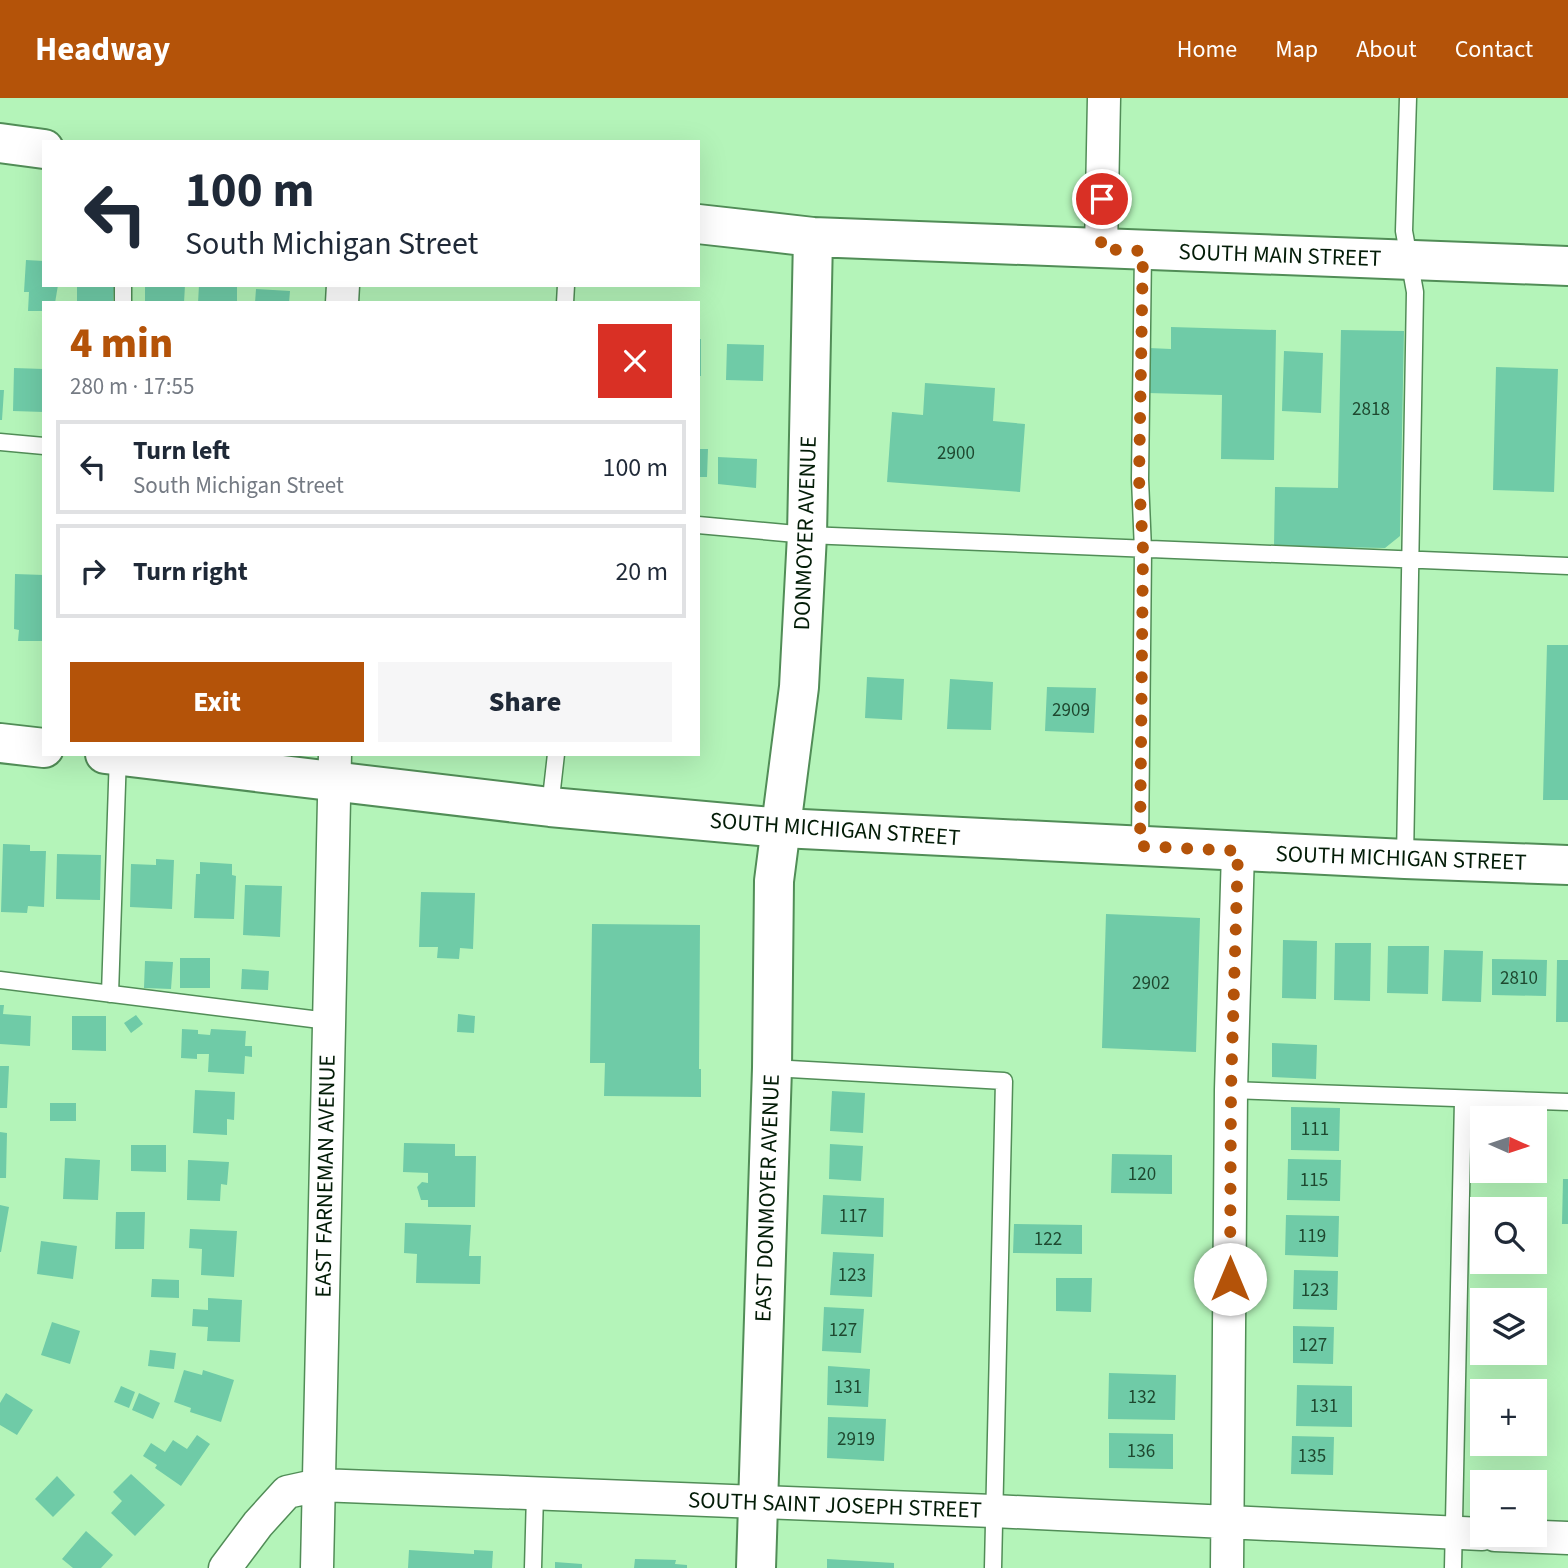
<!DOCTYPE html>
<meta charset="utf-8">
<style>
:root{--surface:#fff;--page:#f6f6f7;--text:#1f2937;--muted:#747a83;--line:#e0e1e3;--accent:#b45309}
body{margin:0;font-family:"Source Sans 3",sans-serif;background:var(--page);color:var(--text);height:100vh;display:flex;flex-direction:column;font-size:26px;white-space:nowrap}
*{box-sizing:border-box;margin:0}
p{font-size:23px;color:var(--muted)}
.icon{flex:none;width:38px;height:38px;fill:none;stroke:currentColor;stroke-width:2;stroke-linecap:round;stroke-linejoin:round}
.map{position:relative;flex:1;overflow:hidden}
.sheet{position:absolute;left:42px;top:203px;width:658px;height:455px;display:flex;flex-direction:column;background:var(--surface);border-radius:0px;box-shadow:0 7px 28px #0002}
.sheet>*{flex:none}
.top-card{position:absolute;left:42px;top:42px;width:658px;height:147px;border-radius:0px;box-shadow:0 7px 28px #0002;background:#fff;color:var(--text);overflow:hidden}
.needle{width:46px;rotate:93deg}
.buttons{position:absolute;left:1470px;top:1008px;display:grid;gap:14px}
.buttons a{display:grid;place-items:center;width:77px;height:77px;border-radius:0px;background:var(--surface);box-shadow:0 7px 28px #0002;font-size:35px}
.pin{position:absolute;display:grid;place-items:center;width:60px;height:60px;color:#fff;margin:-30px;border:4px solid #fff;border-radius:50%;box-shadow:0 2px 7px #0007}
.me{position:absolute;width:77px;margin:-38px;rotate:0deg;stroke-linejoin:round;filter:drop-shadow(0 0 5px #0008)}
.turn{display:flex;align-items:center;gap:24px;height:147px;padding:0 28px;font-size:32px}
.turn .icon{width:91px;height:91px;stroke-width:2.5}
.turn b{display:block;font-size:49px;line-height:60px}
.round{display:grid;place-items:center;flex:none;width:74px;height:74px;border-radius:0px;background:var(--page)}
.overview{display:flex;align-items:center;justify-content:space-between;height:119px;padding:0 28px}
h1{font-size:42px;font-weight:800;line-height:52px;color:var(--accent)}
.action{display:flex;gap:14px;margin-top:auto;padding:14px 28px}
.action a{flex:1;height:80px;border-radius:0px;background:var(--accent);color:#fff;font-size:28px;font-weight:800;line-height:80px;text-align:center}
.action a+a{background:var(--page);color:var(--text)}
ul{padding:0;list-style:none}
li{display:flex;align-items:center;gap:21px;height:94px;margin:0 14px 10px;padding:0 14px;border:4px solid var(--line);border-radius:0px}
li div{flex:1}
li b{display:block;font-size:26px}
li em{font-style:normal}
header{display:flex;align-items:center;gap:42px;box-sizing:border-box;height:98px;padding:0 35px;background:var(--accent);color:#fff}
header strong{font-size:33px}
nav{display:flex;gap:38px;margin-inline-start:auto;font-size:24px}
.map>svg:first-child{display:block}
.building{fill:#6fcba7}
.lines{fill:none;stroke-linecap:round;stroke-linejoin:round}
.lane-casing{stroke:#518d57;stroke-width:19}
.street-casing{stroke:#518d57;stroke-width:35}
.secondary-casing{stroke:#518d57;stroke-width:42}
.primary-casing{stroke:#518d57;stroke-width:42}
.lane{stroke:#fff;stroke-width:16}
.street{stroke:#fff;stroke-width:32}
.secondary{stroke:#fff;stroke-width:38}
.primary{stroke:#fff;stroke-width:38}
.route{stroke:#b45309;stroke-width:12;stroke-dasharray:0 21.6}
.labels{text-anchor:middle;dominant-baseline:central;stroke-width:7;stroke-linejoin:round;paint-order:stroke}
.number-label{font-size:19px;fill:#1e482f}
.street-label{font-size:23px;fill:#031c07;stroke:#fff}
</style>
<header>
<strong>Headway</strong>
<nav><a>Home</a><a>Map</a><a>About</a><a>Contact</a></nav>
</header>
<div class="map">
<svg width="1568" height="1470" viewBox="0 0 1568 1470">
<rect width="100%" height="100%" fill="#b4f4b9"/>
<path class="building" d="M26 162 44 163V187H58L55 205H44V213H28L29 194H24Z
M77 187H114L113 204 77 203Z
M145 187H185L184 205H145Z
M199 187H237V205H198Z
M256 191 290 193 289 205H255Z
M1171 229 1276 232 1274 362 1221 361 1222 297 1148 295 1149 250 1171 251Z
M1341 232 1404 233 1400 438 1385 450 1274 448 1275 389 1338 390Z
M698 241H701V278H698Z
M727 246 764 247 763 283 726 282Z
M1284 253 1323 255 1321 315 1282 313Z
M1496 269 1558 271 1554 394 1493 392Z
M14 270 44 271V314L13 313Z
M925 285 995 290 993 323 1025 326 1020 394 887 384 892 314 923 317Z
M0 292H4L2 322H0Z
M698 351H708L707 379H698Z
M718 359 757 361 756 390 718 386Z
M15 476 44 477V543H18L19 532 14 531Z
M1547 547H1568V702H1543Z
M867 579 904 581 902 622 865 620Z
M950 581 993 584 991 632 947 631Z
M1047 589 1096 590 1094 635 1045 633Z
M3 746 30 747V753H46L44 809 28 808 27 815 1 814Z
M57 756 101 757 100 802 56 801Z
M156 761 174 762 172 811 130 809 131 766 156 767Z
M200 764 232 766V777L236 778 234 821 194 820 196 776H200Z
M245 787 282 788 280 839 243 837Z
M421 794 475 795 473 851 460 850 459 861 437 860 438 849H419Z
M1106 816 1200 820 1196 954 1102 950Z
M592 826 700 827 699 971H701V999L604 998 605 965H590Z
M1283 842 1317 843 1316 901 1282 900Z
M1335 845H1371L1370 903 1334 902Z
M1388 848H1429L1428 896 1387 895Z
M1444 852 1483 853 1481 904 1442 903Z
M180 860H210V890H180Z
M1492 861 1547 862 1546 898 1492 897Z
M1557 862H1568V924H1556Z
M145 863 173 864 171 891 144 890Z
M242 871 269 873 268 892 241 891Z
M0 907H4L3 916 31 918 30 948 0 946Z
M458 916 475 918 474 935 457 934Z
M136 917 143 926 131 935 124 925Z
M72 918H106V953L72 952Z
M182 931 198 932V936L210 937 211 931 246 933 245 948H252V959L245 958 244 976 208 974 209 956H197V961L181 960Z
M1272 945 1317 947 1316 981 1272 979Z
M0 968H9L7 1010H0Z
M195 992 235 994 234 1022 227 1021V1037L193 1035Z
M832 993 865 995 863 1035 830 1033Z
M50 1005H76V1023H50Z
M1291 1009 1340 1010 1339 1053 1291 1052Z
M0 1034 7 1035 6 1080H0Z
M404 1045 455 1046V1058H476L475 1109H428V1102H421L417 1089 422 1084 428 1085V1075L403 1074Z
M830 1046 863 1048 861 1083 829 1081Z
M131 1047H166V1074L131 1073Z
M1112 1056 1172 1057V1096L1111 1095Z
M65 1060 100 1062 98 1102 63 1101Z
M1288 1061 1341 1062 1340 1103 1287 1102Z
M188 1062 229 1064 227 1087 221 1086 220 1103 187 1102Z
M1563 1081H1568V1126H1562Z
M823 1097 884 1100 883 1139 821 1136Z
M0 1107 9 1109 1 1154H0Z
M116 1114H145L144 1151H115Z
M1286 1117 1339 1118 1338 1159 1285 1157Z
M405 1125 471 1127 469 1158H481L480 1186 416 1185 417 1156 404 1155Z
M1014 1126 1082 1127V1156L1013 1155Z
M190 1131 237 1133 234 1179 201 1177 202 1151 189 1150Z
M41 1143 77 1148 73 1181 37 1176Z
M833 1154 874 1156 872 1199 830 1197Z
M1294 1172 1338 1173 1337 1212 1293 1211Z
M1056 1180H1092L1091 1214 1056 1213Z
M152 1181 179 1182V1200L151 1199Z
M208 1200 242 1202 240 1244 207 1243 208 1229 192 1228 193 1211 208 1212Z
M824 1209 864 1211 861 1255 822 1253Z
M52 1224 80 1233 70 1266 41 1257Z
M1293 1228 1334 1229 1333 1266 1293 1265Z
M150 1252 176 1255 174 1271 148 1268Z
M828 1268 870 1271 868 1309 827 1307Z
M184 1272 202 1277 203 1272 234 1282 221 1324 190 1314 191 1310 174 1304Z
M1109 1275 1176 1277 1175 1322 1108 1321Z
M1297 1287 1352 1288V1329L1296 1328Z
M121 1288 135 1294 129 1310 114 1304Z
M6 1295 33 1312 17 1337 0 1327V1305Z
M139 1295 160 1305 153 1321 132 1312Z
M828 1319 886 1321 884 1363 827 1360Z
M1109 1335 1173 1336V1371L1109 1370Z
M197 1337 210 1346 181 1388 155 1370 157 1367 143 1358 151 1345 165 1354 173 1342 187 1351Z
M1292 1338 1334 1339 1333 1377 1291 1376Z
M131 1376 165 1407 135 1438 111 1415 122 1403 113 1394Z
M57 1378 75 1397 53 1419 35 1401Z
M86 1433 113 1457 101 1470H73L62 1461Z
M409 1452 474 1456V1452L493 1453 492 1470H408Z
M635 1461 676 1462 675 1466 687 1467V1470H634Z
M827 1461 894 1465V1470H827Z
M555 1464 582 1466V1470H555Z"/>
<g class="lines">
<defs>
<path id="lane" d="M123 205V187
M565 205 566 187
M0 344 44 348
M698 427 807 437 1568 468
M550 709 556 656
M1140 748 1143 452 1140 381 1143 153
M1405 761 1415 194 1404 133 1408 0
M0 882 328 923
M110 896 118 656
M772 970 1004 983 993 1470
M1231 992 1568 1004
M533 1470 535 1396
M1453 1470 1463 1002"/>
<path id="street" d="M1101 151 1104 0
M342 205 343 187
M1495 1437 1568 1440
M225 1470 258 1426 287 1394 319 1387 993 1413 1482 1436
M317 1470 335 656
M1227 1470 1231 992 1238 753"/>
<path id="secondary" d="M0 45 44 51
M698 126 813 139 1568 168
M756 1470 772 970 774 783 799 589 807 437 813 139"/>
<path id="primary" d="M0 645 44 650
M105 656 550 709 782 730 1405 761 1568 767"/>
</defs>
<use href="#lane" class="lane-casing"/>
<use href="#street" class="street-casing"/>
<use href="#secondary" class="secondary-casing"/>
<use href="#primary" class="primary-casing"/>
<use href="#lane" class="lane"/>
<use href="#street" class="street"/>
<use href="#secondary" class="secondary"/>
<use href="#primary" class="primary"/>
</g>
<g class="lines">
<path class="route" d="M1102 101 1101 151 1143 153 1139 381 1143 452 1140 748 1238 753 1231 992 1230 1181"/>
</g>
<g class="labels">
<g class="number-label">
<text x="1371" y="311">2818</text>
<text x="956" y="355">2900</text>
<text x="1071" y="612">2909</text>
<text x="1519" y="880">2810</text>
<text x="1151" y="885">2902</text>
<text x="1315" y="1031">111</text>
<text x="1142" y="1076">120</text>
<text x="1314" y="1082">115</text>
<text x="853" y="1118">117</text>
<text x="1312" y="1138">119</text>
<text x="1048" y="1141">122</text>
<text x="852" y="1177">123</text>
<text x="1315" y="1192">123</text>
<text x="843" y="1232">127</text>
<text x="1313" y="1247">127</text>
<text x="848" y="1289">131</text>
<text x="1142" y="1299">132</text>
<text x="1324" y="1308">131</text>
<text x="856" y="1341">2919</text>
<text x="1141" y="1353">136</text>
<text x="1312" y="1358">135</text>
</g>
<g class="street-label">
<text transform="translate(1280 157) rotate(2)">SOUTH MAIN STREET</text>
<text transform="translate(805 435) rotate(-88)">DONMOYER AVENUE</text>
<text transform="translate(835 731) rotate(4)">SOUTH MICHIGAN STREET</text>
<text transform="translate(1401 760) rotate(2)">SOUTH MICHIGAN STREET</text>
<text transform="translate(325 1078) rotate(-89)">EAST FARNEMAN AVENUE</text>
<text transform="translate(767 1100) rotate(-88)">EAST DONMOYER AVENUE</text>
<text transform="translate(835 1407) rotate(2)">SOUTH SAINT JOSEPH STREET</text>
</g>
</g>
</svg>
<div class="buttons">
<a><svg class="needle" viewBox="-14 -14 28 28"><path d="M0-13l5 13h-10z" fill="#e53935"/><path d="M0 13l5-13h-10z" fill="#747a83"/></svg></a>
<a><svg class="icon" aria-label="search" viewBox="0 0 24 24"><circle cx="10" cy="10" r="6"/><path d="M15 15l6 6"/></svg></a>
<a><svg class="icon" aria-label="layers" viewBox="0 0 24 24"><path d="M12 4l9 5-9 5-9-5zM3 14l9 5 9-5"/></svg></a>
<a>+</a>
<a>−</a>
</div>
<div class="pin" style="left:1102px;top:101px;background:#d93025"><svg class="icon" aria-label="arrive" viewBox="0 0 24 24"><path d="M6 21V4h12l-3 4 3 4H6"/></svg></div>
<svg class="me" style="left:1230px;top:1181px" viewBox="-20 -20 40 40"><circle r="19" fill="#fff"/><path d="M0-13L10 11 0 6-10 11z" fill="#b45309"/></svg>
<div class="top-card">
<div class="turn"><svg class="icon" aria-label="left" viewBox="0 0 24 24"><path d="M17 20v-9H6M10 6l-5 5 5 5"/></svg><div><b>100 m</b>South Michigan Street</div></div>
</div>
<section class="sheet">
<div class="overview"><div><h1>4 min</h1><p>280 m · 17:55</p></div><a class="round" style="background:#d93025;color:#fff"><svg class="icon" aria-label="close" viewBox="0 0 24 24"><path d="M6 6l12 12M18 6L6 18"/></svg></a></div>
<ul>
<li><svg class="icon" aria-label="left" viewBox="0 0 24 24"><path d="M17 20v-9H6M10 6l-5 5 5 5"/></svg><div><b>Turn left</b><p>South Michigan Street</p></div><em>100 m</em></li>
<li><svg class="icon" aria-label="right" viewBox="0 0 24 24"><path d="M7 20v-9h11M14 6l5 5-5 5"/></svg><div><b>Turn right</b></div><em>20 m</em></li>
</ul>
<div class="action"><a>Exit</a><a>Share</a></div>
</section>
</div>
